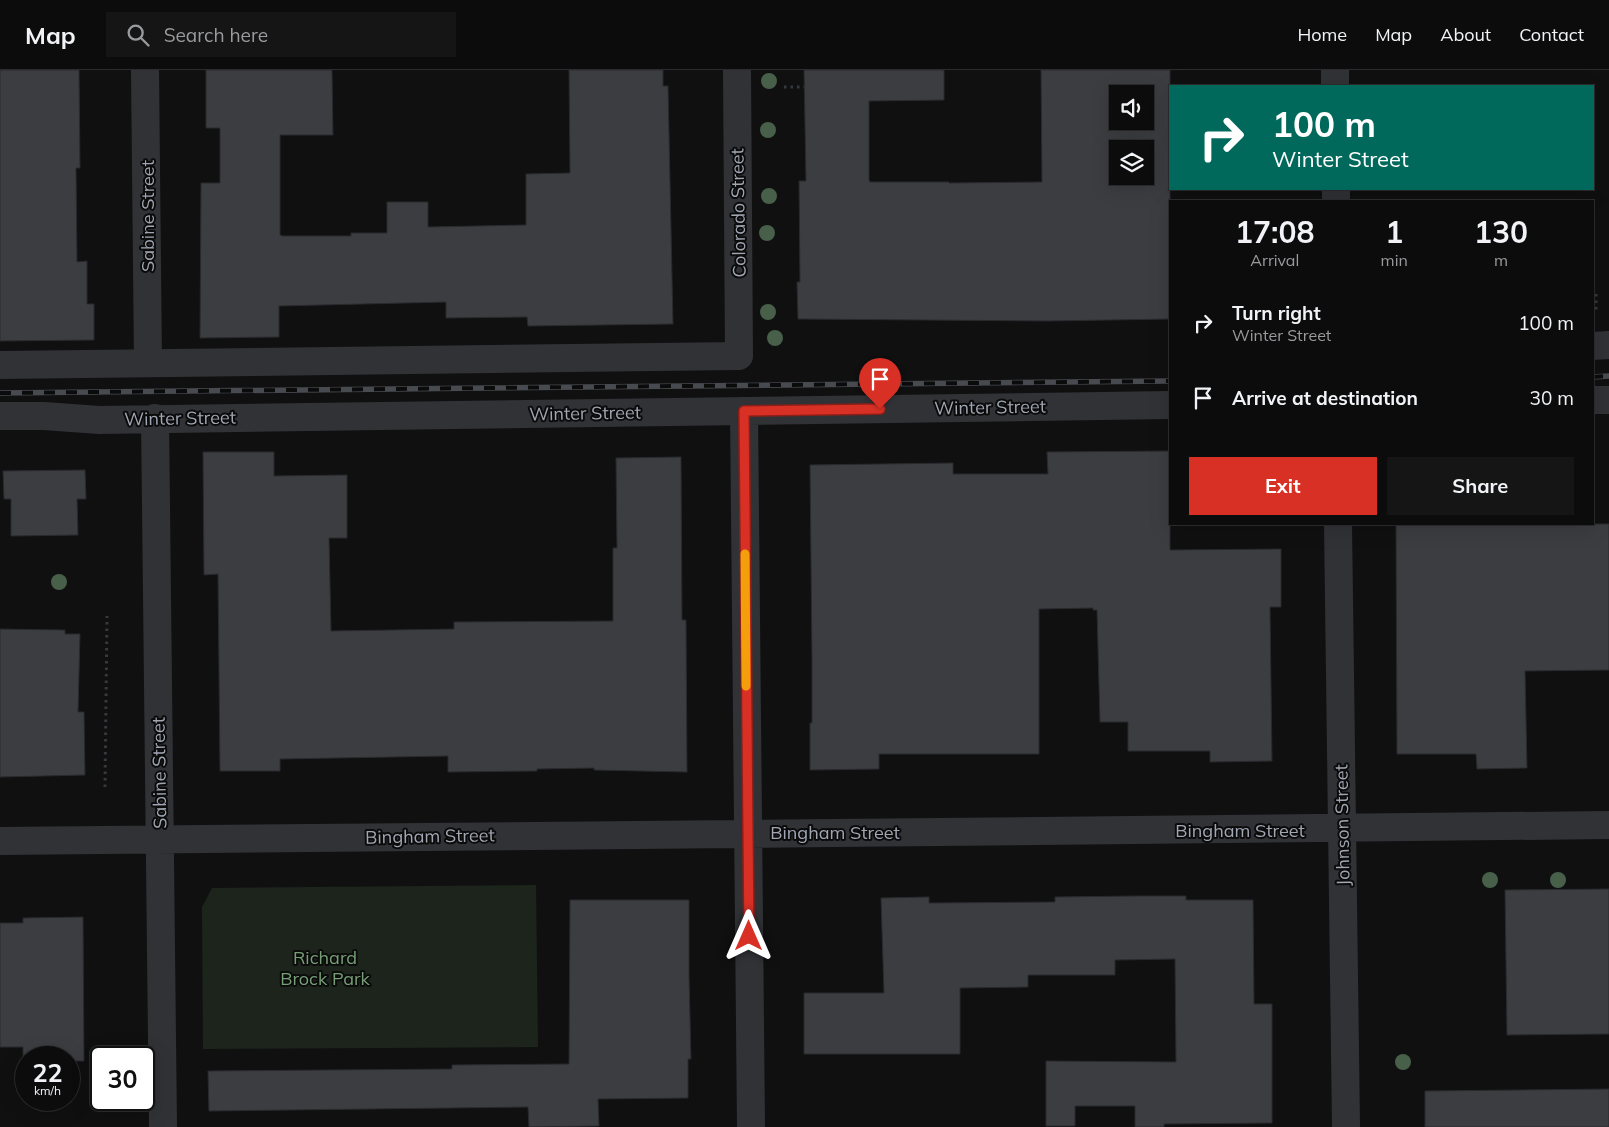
<!DOCTYPE html>
<style>
:root{--surface:#0c0c0d;--page:#151516;--text:#f1f3f6;--muted:#9a9b9d;--line:#2c2c2e;--accent:#d93025}
body{margin:0;font-family:Mulish,sans-serif;background:var(--page);color:var(--text);height:100vh;display:flex;flex-direction:column;font-size:19px;white-space:nowrap}
*{box-sizing:border-box;margin:0}
p{font-size:16px;color:var(--muted)}
.icon{flex:none;width:28px;height:28px;fill:none;stroke:currentColor;stroke-width:2;stroke-linecap:round;stroke-linejoin:round}
.map{position:relative;flex:1;overflow:hidden}
.sheet{position:absolute;left:1169px;top:130px;width:425px;height:325px;display:flex;flex-direction:column;background:var(--surface);border-radius:0px;box-shadow:0 5px 20px #0002,0 0 0 1px var(--line)}
.sheet>*{flex:none}
.guide{position:absolute;left:1169px;top:15px;width:425px;height:105px;border-radius:0px;box-shadow:0 5px 20px #0002,0 0 0 1px var(--line);background:#00695c;color:#fff;overflow:hidden}
.fabs{position:absolute;left:1109px;top:15px;display:grid;gap:10px}
.fabs a{display:grid;place-items:center;width:45px;height:45px;border-radius:0px;background:var(--surface);box-shadow:0 5px 20px #0002,0 0 0 1px var(--line);font-size:25px}
.speed{position:absolute;left:15px;top:976px;display:flex;gap:10px;font-size:25px;font-weight:700;text-align:center}
.speed>*{display:grid;place-content:center;width:65px;height:65px;border-radius:50%;background:var(--surface);box-shadow:0 5px 20px #0002,0 0 0 1px var(--line);line-height:1}
.speed small{font-size:12px;font-weight:400}
.speed .limit{border:2px solid #111;border-radius:8px;background:#fff;color:#111}
.pin{position:absolute;display:grid;place-items:center;width:42px;height:42px;color:#fff;margin:-51px -21px;border-radius:50% 50% 50% 0;rotate:-45deg;box-shadow:0 0 5px #0007}
.pin .icon{rotate:45deg}
.me{position:absolute;width:55px;margin:-28px;rotate:0deg;stroke-linejoin:round;filter:drop-shadow(0 0 4px #0008)}
.turn{display:flex;align-items:center;gap:18px;height:105px;padding:0 20px;font-size:22px}
.turn .icon{width:65px;height:65px;stroke-width:2.5}
.turn b{display:block;font-size:35px;line-height:42px}
.eta{display:flex;justify-content:space-evenly;align-items:center;height:85px;text-align:center}
.eta b{font-size:30px;font-weight:700;line-height:35px}
.cta{display:flex;gap:10px;margin-top:auto;padding:10px 20px}
.cta a{flex:1;height:58px;border-radius:0px;background:var(--accent);color:#fff;font-size:20px;font-weight:700;line-height:58px;text-align:center}
.cta a+a{background:var(--page);color:var(--text)}
ul{padding:0;list-style:none}
li{display:flex;align-items:center;gap:15px;height:75px;padding:0 20px}
li div{flex:1}
li b{display:block;font-size:19px}
li em{font-style:normal}
header{display:flex;align-items:center;gap:30px;box-sizing:border-box;height:70px;padding:0 25px;background:var(--surface);border-bottom:1px solid var(--line)}
header strong{font-size:24px}
nav{display:flex;gap:28px;margin-inline-start:auto;font-size:18px}
.search{width:350px;height:45px;background:var(--page);display:flex;align-items:center;gap:12px;box-sizing:border-box;padding:0 18px;border-radius:0px;color:var(--muted);font-size:19px}
.map>svg:first-child{display:block}
.green{fill:#1c241c}
.building{fill:#3b3d41;stroke:#292a2d;fill-rule:evenodd}
.lines{fill:none;stroke-linecap:round;stroke-linejoin:round}
.path{stroke:#36393d;stroke-width:3;stroke-dasharray:2.5 4;stroke-linecap:butt}
.minor{stroke:#303236;stroke-width:28}
.rail-casing{stroke:#474a4f;stroke-width:5.5}
.rail{stroke:#0b0b0c;stroke-width:4;stroke-dasharray:11;stroke-linecap:butt}
.tree{fill:#485f49}
.route-casing{stroke:#8d1f18;stroke-width:12}
.route{stroke:#d93025;stroke-width:9}
.slow{stroke:#f59e0b;stroke-width:9}
.labels{text-anchor:middle;dominant-baseline:central;stroke-width:4;stroke-linejoin:round;paint-order:stroke}
.street-label{font-size:18px;fill:#a0a7b3;stroke:#0b0b0c}
.park-label{font-size:18px;fill:#769f76;stroke:#0b0b0c}
</style>
<header>
<strong>Map</strong>
<div class="search"><svg class="icon" aria-label="search" viewBox="0 0 24 24"><circle cx="10" cy="10" r="6"/><path d="M15 15l6 6"/></svg>Search here</div>
<nav><a>Home</a><a>Map</a><a>About</a><a>Contact</a></nav>
</header>
<div class="map">
<svg width="1609" height="1057" viewBox="0 0 1609 1057">
<rect width="100%" height="100%" fill="#101011"/>
<path class="green" d="M536 815 538 977 203 979 202 837 212 818Z"/>
<path class="building" d="M0 0H79L80 98H76L77 192 87 191V234H94V270L0 271Z
M206 0H332L333 65H280V165L283 166H351V163H387V132H428V157L526 155V104L570 103 569 0H663V16H668L673 254 528 256 527 247 446 248V232L279 236V267L200 268 201 113H220V58H206Z
M804 0H944V30L869 31V110L870 112H949V113L1042 112 1041 0H1170V249L1048 251 798 249 797 212H800L799 111H806ZM1118 24H1145V51H1118ZM1118 79H1145V106H1118Z
M1170 381V480L1281 479V537H1270L1272 691 1210 692V681H1128V652H1100L1097 540H1093V538L1039 539V684H879V699L810 700V653H812V591L810 395 953 393V404H1048L1047 382Z
M203 382H274V406L347 405V468H329L331 561 454 559V552L613 551V478H617L616 388 681 387 682 550H686L687 702 594 700V698L537 699V701L448 702V686L280 689V701H220L218 504 204 505Z
M85 400 86 429H77L78 465 11 466V429H4L3 401Z
M1396 454H1609V600L1525 601 1527 698 1477 699 1476 684H1397Z
M0 559 65 560V564H80L78 642H84L85 705 0 707Z
M1609 819V964L1507 965 1505 820Z
M1135 826H1186V830H1253L1254 934H1272V1053L1164 1054V1057H1135V1036H1075V1056H1046V991L1176 992 1175 889 1115 890V905H1028V917L960 918V984H804V923H884L881 828 929 827V833L1055 832V827Z
M570 830H689V905L691 989H688V1028L598 1029 599 1056 529 1057 528 1037 209 1041 208 1001 452 999V995L569 994Z
M83 847 84 991H69V988H26V991H23V977H0V853H23V848Z
M1609 1019V1057H1425V1021Z"/>
<g class="lines">
<path class="path" d="M784 17H804
M1596 224V243
M105 717 107 546"/>
<path class="minor" d="M145 0 148 293
M1335 0V16
M1336 119V131
M1592 276 1609 275
M0 295 739 286 737 0
M1592 330H1609
M744 341 751 1057
M0 346H44L99 350 1170 335
M155 348 163 1057
M1338 454 1346 1057
M0 771C536 764 1073 763 1609 755"/>
<defs>
<path id="rail" d="M1592 307 1609 306
M0 323 1170 311"/>
</defs>
<use href="#rail" class="rail-casing"/>
<use href="#rail" class="rail"/>
</g>
<g class="tree">
<circle cx="769" cy="11" r="8"/>
<circle cx="768" cy="60" r="8"/>
<circle cx="769" cy="126" r="8"/>
<circle cx="767" cy="163" r="8"/>
<circle cx="768" cy="242" r="8"/>
<circle cx="775" cy="268" r="8"/>
<circle cx="59" cy="512" r="8"/>
<circle cx="1490" cy="810" r="8"/>
<circle cx="1558" cy="810" r="8"/>
<circle cx="1403" cy="992" r="8"/>
</g>
<g class="lines">
<defs>
<path id="route" d="M749 866 744 341 880 339"/>
</defs>
<use href="#route" class="route-casing"/>
<use href="#route" class="route"/>
<path class="slow" d="M745 484 746 616"/>
</g>
<g class="labels">
<g class="street-label">
<text transform="translate(738 143) rotate(-91)">Colorado Street</text>
<text transform="translate(147 146) rotate(-90)">Sabine Street</text>
<text transform="translate(990 337) rotate(-1)">Winter Street</text>
<text transform="translate(585 343) rotate(-1)">Winter Street</text>
<text transform="translate(180 348) rotate(-1)">Winter Street</text>
<text transform="translate(159 703) rotate(-91)">Sabine Street</text>
<text transform="translate(1342 755) rotate(-91)">Johnson Street</text>
<text x="1240" y="760">Bingham Street</text>
<text x="835" y="762">Bingham Street</text>
<text transform="translate(430 766) rotate(-1)">Bingham Street</text>
</g>
<g class="park-label">
<text x="325" y="887">Richard<tspan x="325" dy="21">Brock Park</tspan></text>
</g>
</g>
</svg>
<div class="fabs">
<a><svg class="icon" aria-label="sound" viewBox="0 0 24 24"><path d="M4 9h4l5-4v14l-5-4H4zM17 9q2 3 0 6"/></svg></a>
<a><svg class="icon" aria-label="layers" viewBox="0 0 24 24"><path d="M12 4l9 5-9 5-9-5zM3 14l9 5 9-5"/></svg></a>
</div>
<div class="speed"><div>22<small>km/h</small></div><div class="limit">30</div></div>
<div class="pin" style="left:880px;top:339px;background:#d93025"><svg class="icon" aria-label="arrive" viewBox="0 0 24 24"><path d="M6 21V4h12l-3 4 3 4H6"/></svg></div>
<svg class="me" style="left:749px;top:866px" viewBox="-20 -20 40 40"><path d="M0-17L14 15 0 8-14 15z" fill="#d93025" stroke="#fff" stroke-width="4"/></svg>
<div class="guide">
<div class="turn"><svg class="icon" aria-label="right" viewBox="0 0 24 24"><path d="M7 20v-9h11M14 6l5 5-5 5"/></svg><div><b>100 m</b>Winter Street</div></div>
</div>
<section class="sheet">
<div class="eta">
<div><b>17:08</b><p>Arrival</p></div>
<div><b>1</b><p>min</p></div>
<div><b>130</b><p>m</p></div>
</div>
<ul>
<li><svg class="icon" aria-label="right" viewBox="0 0 24 24"><path d="M7 20v-9h11M14 6l5 5-5 5"/></svg><div><b>Turn right</b><p>Winter Street</p></div><em>100 m</em></li>
<li><svg class="icon" aria-label="arrive" viewBox="0 0 24 24"><path d="M6 21V4h12l-3 4 3 4H6"/></svg><div><b>Arrive at destination</b></div><em>30 m</em></li>
</ul>
<div class="cta"><a>Exit</a><a>Share</a></div>
</section>
</div>
